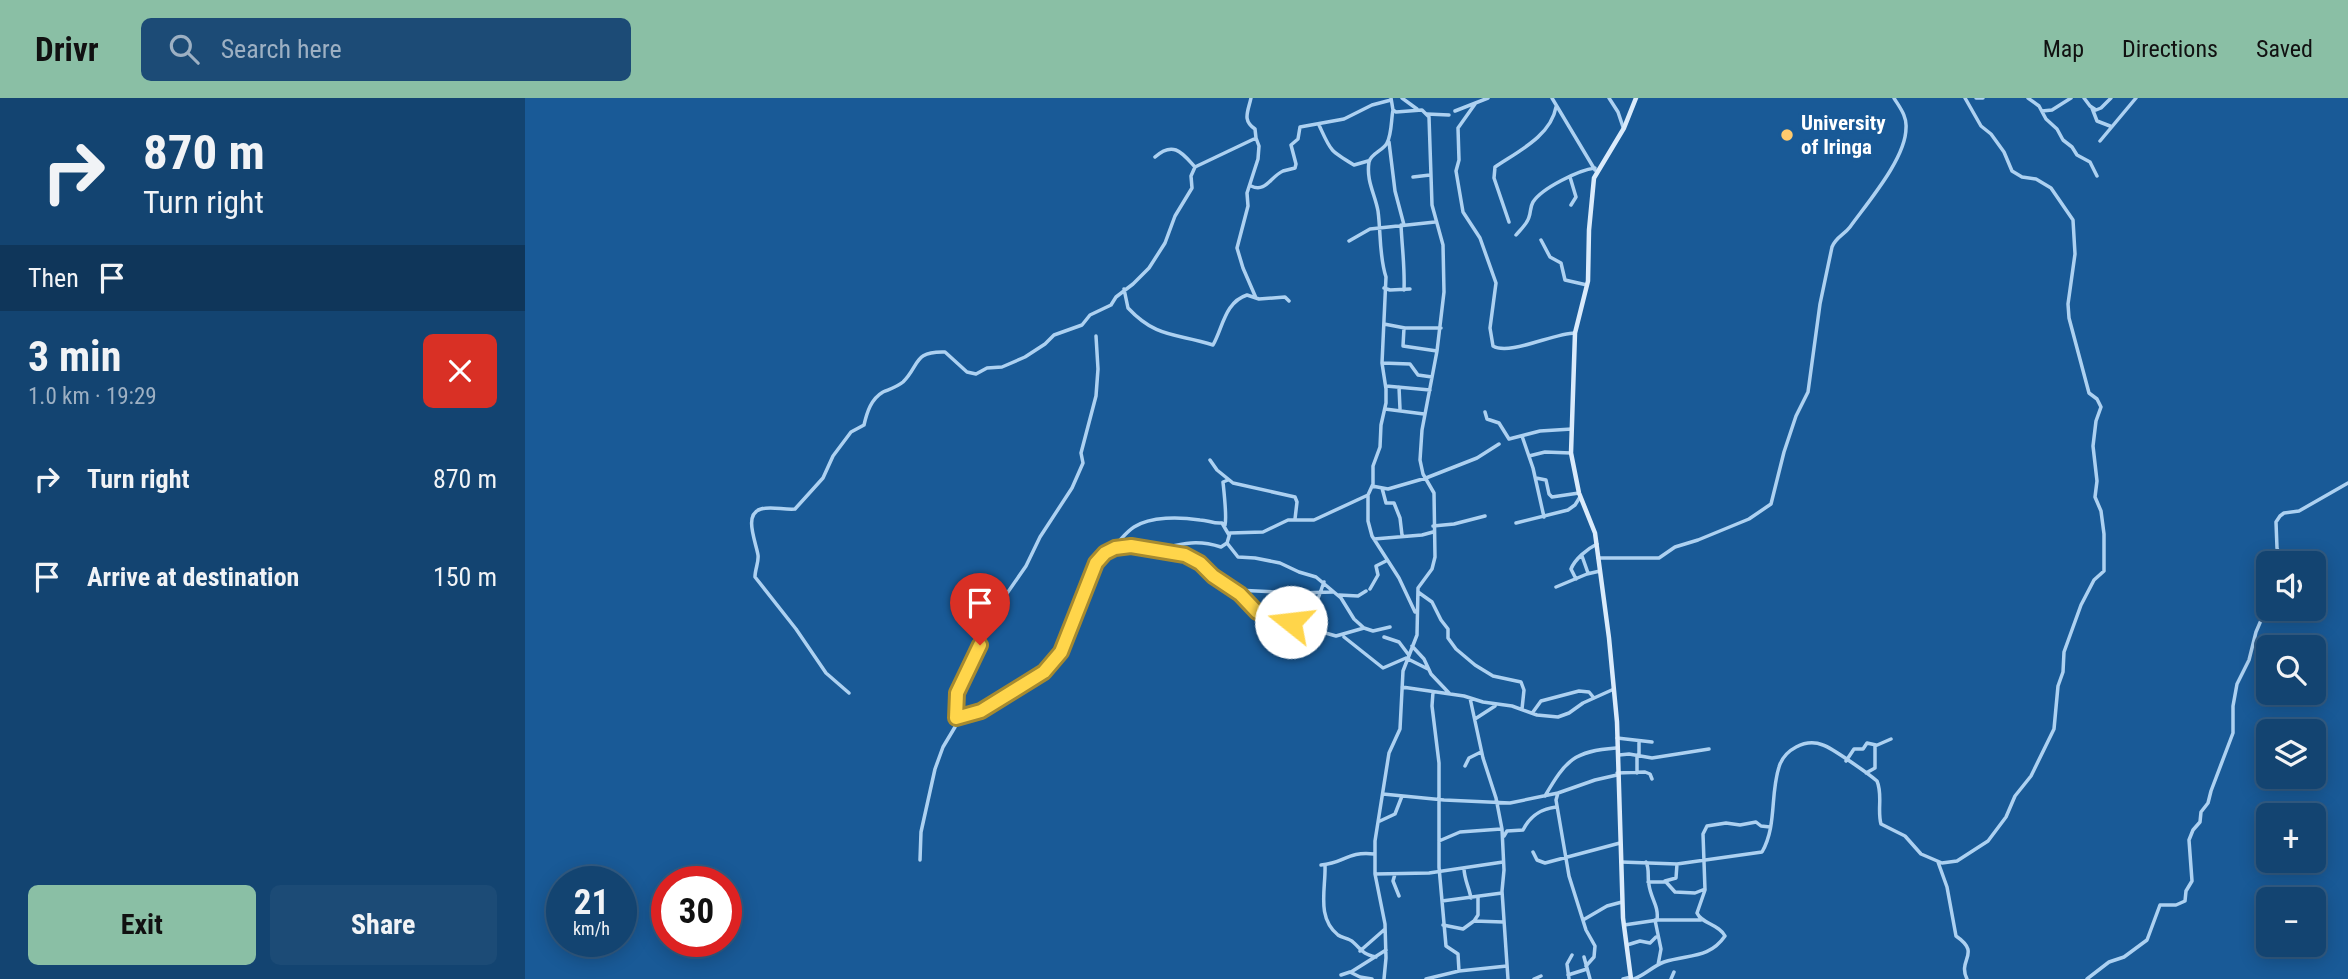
<!DOCTYPE html>
<meta charset="utf-8">
<style>
:root{--surface:#134471;--page:#1c4b76;--text:#f1f3f6;--muted:#9db0c3;--line:#325c84;--accent:#8abfa5}
body{margin:0;font-family:"Roboto Condensed",sans-serif;background:var(--page);color:var(--text);height:100vh;display:flex;flex-direction:column;font-size:26px;white-space:nowrap}
*{box-sizing:border-box;margin:0}
p{font-size:23px;color:var(--muted)}
.icon{flex:none;width:38px;height:38px;fill:none;stroke:currentColor;stroke-width:2;stroke-linecap:round;stroke-linejoin:round}
.map{position:relative;flex:1;overflow:hidden}
.details{display:flex;flex-direction:column;background:var(--surface);width:525px}
.details>*{flex:none}
.hud{background:#134471;color:var(--text);overflow:hidden}
.fabs{position:absolute;left:1731px;top:453px;display:grid;gap:14px}
.fabs a{display:grid;place-items:center;width:70px;height:70px;border-radius:10px;background:var(--surface);box-shadow:0 4px 18px #0003,0 0 0 2px var(--line);font-size:35px}
.speed{position:absolute;left:21px;top:768px;display:flex;gap:14px;font-size:35px;font-weight:700;text-align:center}
.speed>*{display:grid;place-content:center;width:91px;height:91px;border-radius:50%;background:var(--surface);box-shadow:0 4px 18px #0003,0 0 0 2px var(--line);line-height:1}
.speed small{font-size:18px;font-weight:400}
.speed .limit{border:10px solid #d22;background:#fff;color:#111}
.pin{position:absolute;display:grid;place-items:center;width:60px;height:60px;color:#fff;margin:-72px -30px;border-radius:50% 50% 50% 0;rotate:-45deg;box-shadow:0 0 7px #0007}
.pin .icon{rotate:45deg}
.me{position:absolute;width:77px;margin:-38px;rotate:286deg;stroke-linejoin:round;filter:drop-shadow(0 0 5px #0008)}
.turn{display:flex;align-items:center;gap:24px;height:147px;padding:0 28px;font-size:32px}
.turn .icon{width:91px;height:91px;stroke-width:2.5}
.turn b{display:block;font-size:49px;line-height:60px}
.then{display:flex;align-items:center;height:66px;padding:0 28px;background:#0003;gap:14px;font-size:26px}
.round{display:grid;place-items:center;flex:none;width:74px;height:74px;border-radius:10px;background:var(--page)}
.head{display:flex;align-items:center;justify-content:space-between;height:119px;padding:0 28px}
h1{font-size:42px;font-weight:700;line-height:52px}
.cta{display:flex;gap:14px;margin-top:auto;padding:14px 28px}
.cta a{flex:1;height:80px;border-radius:10px;background:var(--accent);color:#111;font-size:28px;font-weight:700;line-height:80px;text-align:center}
.cta a+a{background:var(--page);color:var(--text)}
ul{padding:0;list-style:none}
li{display:flex;align-items:center;gap:21px;height:98px;padding:0 28px}
li div{flex:1}
li b{display:block;font-size:26px}
li em{font-style:normal}
header{display:flex;align-items:center;gap:42px;box-sizing:border-box;height:98px;padding:0 35px;background:var(--accent);color:#111}
header strong{font-size:33px}
nav{display:flex;gap:38px;margin-inline-start:auto;font-size:24px}
.search{width:490px;height:63px;background:var(--page);display:flex;align-items:center;gap:18px;box-sizing:border-box;padding:0 24px;border-radius:10px;color:var(--muted);font-size:26px}
main{display:flex;flex:1;min-height:0}
.map>svg:first-child{display:block}
.lines{fill:none;stroke-linecap:round;stroke-linejoin:round}
.street{stroke:#add1f1;stroke-width:3.5}
.secondary{stroke:#dbebfb;stroke-width:4.5}
.route-casing{stroke:#a68a30;stroke-width:18}
.route{stroke:#ffd54a;stroke-width:12}
.poi-dot{fill:#ffca6d;stroke:#195a97;stroke-width:2.5}
.labels{text-anchor:middle;dominant-baseline:central;stroke-width:7;stroke-linejoin:round;paint-order:stroke}
.poi-label{font-size:21px;font-weight:bold;fill:#fff;stroke:#195a97;text-anchor:start}
</style>
<header>
<strong>Drivr</strong>
<div class="search"><svg class="icon" aria-label="search" viewBox="0 0 24 24"><circle cx="10" cy="10" r="6"/><path d="M15 15l6 6"/></svg>Search here</div>
<nav><a>Map</a><a>Directions</a><a>Saved</a></nav>
</header>
<main>
<section class="details">
<div class="hud">
<div class="turn"><svg class="icon" aria-label="right" viewBox="0 0 24 24"><path d="M7 20v-9h11M14 6l5 5-5 5"/></svg><div><b>870 m</b>Turn right</div></div>
<div class="then">Then<svg class="icon" aria-label="arrive" viewBox="0 0 24 24"><path d="M6 21V4h12l-3 4 3 4H6"/></svg></div>
</div>
<div class="head"><div><h1>3 min</h1><p>1.0 km · 19:29</p></div><a class="round" style="background:#d93025;color:#fff"><svg class="icon" aria-label="close" viewBox="0 0 24 24"><path d="M6 6l12 12M18 6L6 18"/></svg></a></div>
<ul>
<li><svg class="icon" aria-label="right" viewBox="0 0 24 24"><path d="M7 20v-9h11M14 6l5 5-5 5"/></svg><div><b>Turn right</b></div><em>870 m</em></li>
<li><svg class="icon" aria-label="arrive" viewBox="0 0 24 24"><path d="M6 21V4h12l-3 4 3 4H6"/></svg><div><b>Arrive at destination</b></div><em>150 m</em></li>
</ul>
<div class="cta"><a>Exit</a><a>Share</a></div>
</section>
<div class="map">
<svg width="1823" height="881" viewBox="0 0 1823 881">
<rect width="100%" height="100%" fill="#195a97"/>
<g class="lines">
<path class="street" d="M877 0 892 11
M1027 0 1070 72
M1084 0 1093 14 1098 29
M1451 0H1458
M1503 0 1514 8 1521 21 1532 31 1538 42 1547 49 1552 57 1565 64 1572 78
M1559 0 1565 8 1571 12 1576 10 1586 0
M950 6 933 30 934 62 931 73 938 114 955 140 971 185 965 230 968 248C984 258 1029 235 1050 235
M1567 10 1572 23 1585 28
M930 13 963 0
M1517 13 1527 12 1546 0
M902 16 924 17
M794 27C806 53 804 52 829 67L843 63
M731 40 734 48 733 61 722 95 723 108 712 150 718 170 731 200
M1575 43 1611 0
M864 44 870 93 879 127
M630 59C649 42 658 56 670 69
M888 79 905 77
M1045 79 1051 99 1046 107
M726 88C741 95 745 79 758 73 762 72 766 71 770 70L771 66 766 47 773 41 775 29 819 21 847 7 866 2
M984 124 969 80 970 69C992 54 1026 38 1031 9
M876 127C877 149 880 170 879 192
M991 137C995 132 1003 125 1004 119 1006 114 1005 109 1008 104 1017 90 1054 72 1070 70
M1016 142 1025 159 1036 165 1040 182 1062 187
M824 143 845 131 910 124
M859 190 865 192 885 191
M599 191 603 210C632 241 652 235 688 247 698 229 700 204 722 197L734 201 760 199 764 203
M859 226 880 230H916
M879 230 878 248 912 253
M857 265 885 266 893 277 907 279
M861 288 905 292
M874 289 875 311
M860 311 899 316
M960 314 962 321 974 325 984 341 1015 333 1047 331
M997 338 1008 370 1019 419
M1004 358 1020 354 1046 355
M685 362 692 372 708 385 770 399 772 404 770 421
M1011 380 1021 382 1024 396 1027 399 1054 395
M847 388 863 391 901 380 952 360 974 346
M857 390 861 405H869L875 420 877 437
M843 398V423L847 438 874 480 890 514
M991 425 1043 412 1050 407 1055 399
M700 427C702 419 699 394 698 384L703 382
M908 428 929 426 960 418
M849 441 897 437 908 434
M702 445 713 459 730 460 755 465 774 474 791 479 816 500 829 521 839 530
M588 449C595 443 601 434 609 429 626 418 655 419 675 422 683 422 688 426 697 425L704 437
M629 452 653 455 670 462 715 496 732 514 741 518 811 538 839 530 848 533 865 529
M1057 458 1063 475
M1073 460H1134L1150 449 1173 442 1224 421 1246 406 1259 354 1271 318 1283 294 1295 206 1307 149C1311 139 1319 137 1325 129 1343 104 1381 60 1381 30 1382 18 1375 10 1369 0
M1758 466 1752 450 1751 424 1755 418 1759 415 1774 413 1823 385
M1051 481 1046 471C1050 461 1062 451 1072 446
M1031 489 1062 476 1075 473
M845 491 853 477 851 468 861 463
M711 492 773 495 808 494
M893 494 907 504 916 522 923 531V540L931 551 950 567 968 578 996 584 999 592 997 611
M814 497 833 498 841 493
M789 531 791 527 790 509 799 484
M819 539 858 570 881 560 903 571
M859 539 874 544 883 556
M887 548 899 561 906 576 924 595
M877 589 939 598 958 604 987 608 1012 617 1033 619 1044 615 1058 605 1089 591
M908 594 907 608 914 665V769L921 848 933 856 934 873
M324 595 301 575 271 531 230 479C230 471 234 464 233 457 231 444 218 416 236 411 246 408 259 412 270 411L298 380 308 358 326 334 339 327C342 314 346 301 358 294 365 291 372 289 378 284 395 267 388 253 420 254L442 274 451 276 462 270 477 269 500 259 520 246 529 237 557 227 565 217 586 207 591 199 608 186 624 170 640 145 650 118 667 90 666 78 670 69 731 40 730 31C717 22 723 14 726 0
M945 600 958 660 971 700 977 731 979 772 977 793 983 881
M1008 614 1016 603 1054 593 1064 594 1069 600
M431 620C462 616 522 579 537 552 551 526 561 465 586 452 600 444 613 452 628 451 656 448 667 440 696 449L702 445 705 435 738 434 763 422H789L843 397 848 386V368L855 349 856 327 861 305V291L857 265 861 179C854 158 856 135 853 113 850 96 841 83 844 64 846 55 858 53 862 45 867 35 866 22 868 12
M950 621 970 608
M1092 640 1127 644
M1094 657 1104 656 1127 660 1184 651
M1114 657V643
M1321 663 1329 651H1338L1342 645 1351 647
M940 668 944 660 956 654
M1092 675 1120 674 1125 676 1127 681
M1112 675V657
M1341 675 1350 670V648L1366 641
M858 696 919 702 985 705 1033 695
M1020 698C1041 662 1049 653 1091 650
M855 723 870 716 877 698
M979 738 982 733 998 732C1005 718 1015 711 1031 709
M914 743 935 734 976 731
M1008 754 1012 762 1020 765 1095 745
M395 762 396 734 410 671 418 649 430 629 432 595 454 553 467 517 501 468 515 439 547 390 558 365 556 355 571 298 573 271 571 238
M1096 764 1152 766 1237 754C1252 728 1245 697 1254 669 1259 652 1280 640 1298 647 1307 650 1344 676 1352 683 1358 697 1352 712 1356 726L1380 738 1396 756 1417 765 1432 763 1463 743 1481 719 1490 698 1506 678 1529 631 1533 588 1538 574 1539 554 1556 507 1569 482 1579 473V436L1576 413 1570 399 1572 383 1568 348 1571 323 1576 309 1572 301 1564 295 1544 220 1543 206 1550 156 1548 122 1526 90 1511 81 1497 79 1487 73 1479 54 1466 36 1456 28 1440 0
M1121 764C1125 772 1122 779 1124 787 1126 801 1134 808 1132 822
M1413 764 1422 789 1431 838C1457 856 1432 861 1442 881
M796 767C820 765 822 753 849 756
M800 767C801 791 791 819 813 837 817 840 824 840 828 844 838 853 836 855 851 859
M939 770C939 781 944 789 946 800
M850 776 904 775 978 764
M870 776 868 783 874 798
M1140 783 1151 780 1152 766
M1123 784H1141L1150 794 1170 795 1180 791
M917 803 977 795
M1058 822 1082 808 1097 804
M1130 822 1136 851 1133 867
M949 823 953 817V799
M918 827 938 831 949 823 978 824
M1099 827 1133 822H1176
M1102 847 1115 843 1125 845 1131 839
M835 853 860 831
M1059 859 1065 881
M1061 868 1069 859 1070 848 1061 832 1044 778 1031 702 1033 695 1070 682 1092 677
M826 874 861 852
M816 877 825 874 835 879 847 881
M1043 877 1062 871
M859 881 861 860 860 826 850 776V743L864 655 875 631 878 573 892 537 893 490 907 471 910 459 909 395 898 376 895 362 897 332 912 253 919 194 918 147 907 107 904 19 897 12 871 14 868 12 866 0
M901 881 934 873 982 868
M1009 881 1016 878
M1044 881 1042 866 1047 857
M1098 881 1106 879
M1109 881C1120 877 1128 868 1139 864 1164 856 1184 861 1200 838 1194 826 1177 826 1172 815L1180 792 1178 736 1182 728 1201 725 1215 727 1231 724 1236 728 1245 729
M1146 881 1149 874
M1562 881 1584 864 1599 859 1622 842 1635 807H1651L1660 803 1661 793 1667 783 1664 742 1668 732 1675 724 1676 714 1683 705 1686 693 1708 635V608L1712 586 1724 562 1731 534 1743 506"/>
<path class="secondary" d="M1106 881 1098 820 1092 624 1084 540 1070 435 1054 395 1046 355 1050 235 1063 183 1064 132 1069 80 1099 30 1111 0"/>
</g>
<g class="lines">
<defs>
<path id="route" d="M455 547 432 595 431 620 456 613 519 574 536 554 571 465 580 455 590 450 606 448 660 457 675 465 688 478 715 496 732 514 766 524"/>
</defs>
<use href="#route" class="route-casing"/>
<use href="#route" class="route"/>
</g>
<circle class="poi-dot" cx="1262" cy="37" r="7"/>
<g class="labels">
<g class="poi-label">
<text x="1276" y="25">University<tspan x="1276" dy="24">of Iringa</tspan></text>
</g>
</g>
</svg>
<div class="fabs">
<a><svg class="icon" aria-label="sound" viewBox="0 0 24 24"><path d="M4 9h4l5-4v14l-5-4H4zM17 9q2 3 0 6"/></svg></a>
<a><svg class="icon" aria-label="search" viewBox="0 0 24 24"><circle cx="10" cy="10" r="6"/><path d="M15 15l6 6"/></svg></a>
<a><svg class="icon" aria-label="layers" viewBox="0 0 24 24"><path d="M12 4l9 5-9 5-9-5zM3 14l9 5 9-5"/></svg></a>
<a>+</a>
<a>−</a>
</div>
<div class="speed"><div>21<small>km/h</small></div><div class="limit">30</div></div>
<div class="pin" style="left:455px;top:547px;background:#d93025"><svg class="icon" aria-label="arrive" viewBox="0 0 24 24"><path d="M6 21V4h12l-3 4 3 4H6"/></svg></div>
<svg class="me" style="left:766px;top:524px" viewBox="-20 -20 40 40"><circle r="19" fill="#fff"/><path d="M0-13L10 11 0 6-10 11z" fill="#ffd54a"/></svg>
</div>
</main>
